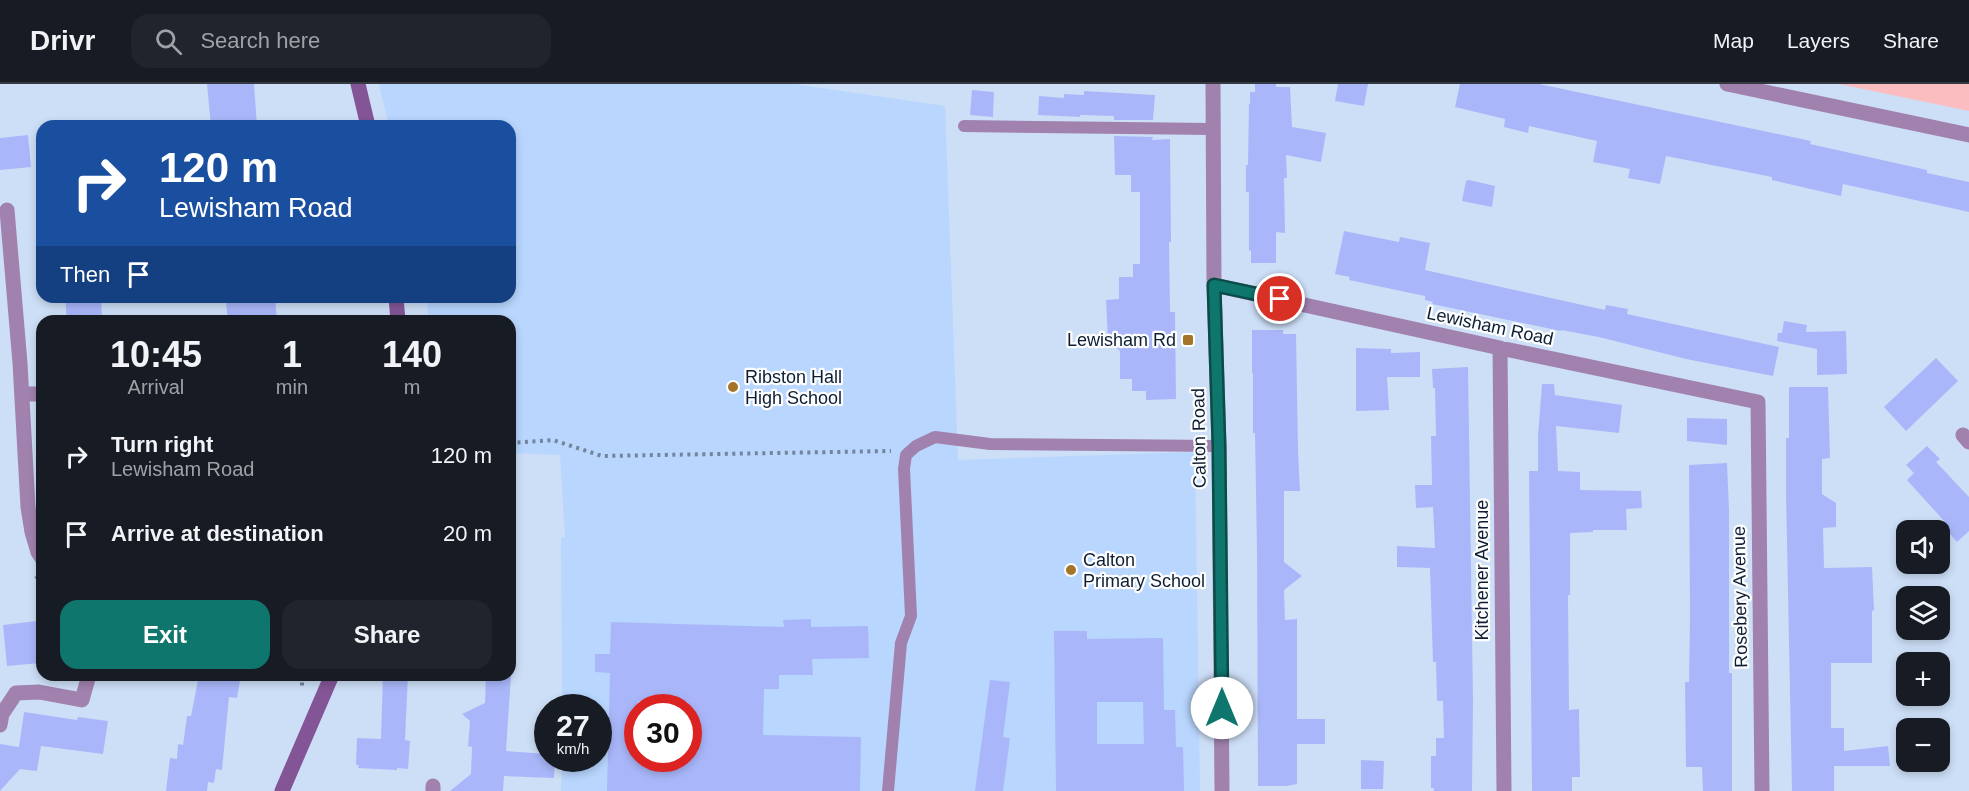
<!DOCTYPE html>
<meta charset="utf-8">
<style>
:root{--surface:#171b24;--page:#20242c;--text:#f1f3f6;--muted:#9ea1a6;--line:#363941;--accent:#0f766e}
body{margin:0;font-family:Arial,sans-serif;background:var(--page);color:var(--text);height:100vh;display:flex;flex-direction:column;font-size:22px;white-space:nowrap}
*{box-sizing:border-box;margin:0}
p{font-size:20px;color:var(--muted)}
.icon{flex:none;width:33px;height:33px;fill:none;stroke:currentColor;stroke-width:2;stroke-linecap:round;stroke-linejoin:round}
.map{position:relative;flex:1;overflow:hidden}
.sheet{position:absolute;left:36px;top:231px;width:480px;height:366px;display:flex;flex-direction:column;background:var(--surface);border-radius:18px;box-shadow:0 3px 9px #0003}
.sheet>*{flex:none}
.top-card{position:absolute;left:36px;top:36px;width:480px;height:183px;border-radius:18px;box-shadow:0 3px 9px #0003;background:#1a4fa0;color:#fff;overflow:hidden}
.tools{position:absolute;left:1896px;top:436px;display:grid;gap:12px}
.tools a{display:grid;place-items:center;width:54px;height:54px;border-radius:12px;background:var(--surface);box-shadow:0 3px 9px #0003;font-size:30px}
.speed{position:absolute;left:534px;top:610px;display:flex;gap:12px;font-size:30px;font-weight:700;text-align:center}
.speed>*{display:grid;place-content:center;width:78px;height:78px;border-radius:50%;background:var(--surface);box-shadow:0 3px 9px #0003;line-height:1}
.speed small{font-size:15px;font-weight:400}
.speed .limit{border:9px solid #d22;background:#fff;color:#111}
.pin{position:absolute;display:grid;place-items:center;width:51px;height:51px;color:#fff;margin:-26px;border:3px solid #fff;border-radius:50%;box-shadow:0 2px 6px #0007}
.me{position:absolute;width:66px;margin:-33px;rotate:0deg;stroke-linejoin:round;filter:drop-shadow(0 0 4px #0008)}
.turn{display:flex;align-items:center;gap:21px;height:126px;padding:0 24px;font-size:27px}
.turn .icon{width:78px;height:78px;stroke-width:2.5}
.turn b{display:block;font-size:42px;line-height:51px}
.then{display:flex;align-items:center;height:57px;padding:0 24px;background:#0003;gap:12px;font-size:22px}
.eta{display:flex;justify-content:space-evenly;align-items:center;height:102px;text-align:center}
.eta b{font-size:36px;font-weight:700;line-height:42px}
.action{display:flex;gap:12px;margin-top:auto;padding:12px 24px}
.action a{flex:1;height:69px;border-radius:18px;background:var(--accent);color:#fff;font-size:24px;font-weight:700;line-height:69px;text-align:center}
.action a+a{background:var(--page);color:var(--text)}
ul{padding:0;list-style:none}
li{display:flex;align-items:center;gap:18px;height:78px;padding:0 24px}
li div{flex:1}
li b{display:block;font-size:22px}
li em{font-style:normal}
header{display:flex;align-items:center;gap:36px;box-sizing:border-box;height:84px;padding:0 30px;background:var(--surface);border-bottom:2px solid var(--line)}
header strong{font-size:28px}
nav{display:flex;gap:33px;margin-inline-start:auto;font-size:21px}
.search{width:420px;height:54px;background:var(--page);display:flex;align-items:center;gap:15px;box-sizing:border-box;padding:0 21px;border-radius:18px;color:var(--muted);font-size:22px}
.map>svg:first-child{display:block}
.built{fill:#b8d6fe;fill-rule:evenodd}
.green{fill:#fcbdc0}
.building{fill:#a9b7fa;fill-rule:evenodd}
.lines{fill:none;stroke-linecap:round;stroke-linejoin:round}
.path{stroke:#73859c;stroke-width:4;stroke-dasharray:3 4.5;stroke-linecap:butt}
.service{stroke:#a182af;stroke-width:12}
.minor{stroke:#a182af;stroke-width:15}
.secondary{stroke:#835597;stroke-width:15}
.route-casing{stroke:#0a4d48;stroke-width:15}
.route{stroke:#0f766e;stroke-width:10}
.poi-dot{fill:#a47428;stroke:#fefefe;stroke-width:2}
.labels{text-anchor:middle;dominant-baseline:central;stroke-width:4.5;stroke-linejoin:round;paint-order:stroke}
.street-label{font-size:18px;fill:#0d1e34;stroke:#fefefe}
.poi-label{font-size:18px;fill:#0d1e34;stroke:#fefefe;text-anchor:start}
</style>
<header>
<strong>Drivr</strong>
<div class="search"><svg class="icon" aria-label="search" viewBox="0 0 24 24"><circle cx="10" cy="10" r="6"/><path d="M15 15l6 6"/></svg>Search here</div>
<nav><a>Map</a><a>Layers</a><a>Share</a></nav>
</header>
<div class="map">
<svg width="1969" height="707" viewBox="0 0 1969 707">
<rect width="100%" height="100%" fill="#cddff7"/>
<path class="built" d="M379 0H794L945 22 958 376 1195 368 1200 707H561L562 675H598V624H562L561 454 565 453 560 371 510 369V237H429L426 213H510V42H389ZM638 624H688V675H638Z"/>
<path class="green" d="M1839 0H1969V27Z"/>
<path class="building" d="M207 0H254L257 42H211Z
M1255 0H1276V3H1290L1292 43 1326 49 1321 78 1286 71 1287 94H1284L1285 149 1276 148V179H1251V166L1249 167V108H1246V81H1248L1249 20H1250V8H1255Z
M1338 0H1368L1364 22 1335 17Z
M1460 0H1539L1811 57 1810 60 1927 86V89L1969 98V128L1843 100 1841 112 1772 96V93L1666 72 1660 100 1628 94 1630 85 1593 78 1597 57 1529 42 1528 49 1504 43 1505 35 1455 23Z
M972 6 994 8 993 33 970 31Z
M1084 7 1155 11 1153 36H1114V32L1080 31V33L1038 31 1039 12 1064 14V10L1084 11Z
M28 51 31 83 0 86V54Z
M1114 52 1153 53 1152 56 1170 55 1171 158H1169L1170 228H1175L1176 315 1146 316V307H1132V295H1120V267L1108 256 1106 216 1119 215V193H1133V180H1140V108H1131V91H1115Z
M1469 96 1495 102 1492 123 1462 117 1466 97Z
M1344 147 1399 158 1400 153 1430 159 1425 186 1605 226 1606 221 1628 225 1627 230 1779 263 1773 292 1686 275 1599 253 1561 246V247L1432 220 1433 218 1425 216V212L1349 196 1350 193 1335 190Z
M65 213H101L102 237H67Z
M236 213H275L277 237H228L226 218 236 217Z
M1784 237 1807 241 1806 248 1846 247 1847 290 1817 291V265L1777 257 1778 249H1782Z
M1252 246H1283V250H1296L1298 367 1300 407H1284V478L1302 492 1284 506 1285 536 1297 535V635H1325V660H1297V700L1286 702H1258L1257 467 1255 349H1253V289H1252Z
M1356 264 1391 265V269L1420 268V293H1387L1389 326 1356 327Z
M1936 274 1958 297 1906 347 1884 323Z
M1468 283 1473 617 1472 707H1434V704H1431V672H1436V654H1444L1443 617H1437L1436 578H1433L1430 484 1397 483V462L1435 464 1433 423 1416 424 1415 401H1432L1431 352H1436L1435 304H1433L1432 285Z
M1542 300H1554L1555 311 1622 321 1619 349 1556 342 1558 387 1580 388V406L1641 407 1642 424 1626 425 1627 446H1593V448L1570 449V511H1568L1569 626 1579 625 1580 693H1572V707H1532L1529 387H1538V352Z
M1789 303H1828L1830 374 1822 375V410L1836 419V443L1823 444 1824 484 1872 483 1874 526 1872 527V579H1831V644H1844V667L1888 662 1890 682H1834V707H1792L1786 409V354H1789Z
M1687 334 1727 335V361L1687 357Z
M1927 362 1940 375 1936 378 1969 413V447L1957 458 1942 441 1945 438 1907 396 1914 389 1906 381Z
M1727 379 1729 426V589H1732V707H1703L1702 683H1686L1685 598H1689L1690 532 1689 381Z
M811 535V543L868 542 869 574 812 575 813 591H779V605H764L763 651 861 653 860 707H607L610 589 595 588V570H610L611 538 784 543 783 536ZM638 617 688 618V675H638Z
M37 537 40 579 7 582 3 541Z
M1054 547H1087V555L1163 554 1164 626H1175L1176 663H1183L1184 707H1056ZM1097 618H1143L1144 660H1097Z
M199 591H241L237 614 229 613 222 686 216 685 214 699 208 698 207 707H166L170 674 177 675 178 660 183 661 187 632H191Z
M383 591H408L405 656 410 657 408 685 397 684V686L358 684 359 681H356L357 654 381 655Z
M486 591H511L506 667 548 670V675H555L554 694 504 692 503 707H450L471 690 472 663 468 662 470 637 462 630 485 619Z
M990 596 1010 598 1003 653 1010 654 1003 707H975Z
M24 628 77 636 78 633 108 637 103 670 41 662 37 687 20 685 0 707V660L19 663Z
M1361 676 1384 677 1383 705H1361Z"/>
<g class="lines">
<path class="path" d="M510 359 553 356 602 372 891 367
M36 492 42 500
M302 591V606"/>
<path class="service" d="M964 42 1212 45
M888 707 901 559 911 532 904 385 906 371 916 362 935 353 990 360 1219 362"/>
<path class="minor" d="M1213 0 1214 201 1219 362 1222 707
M1727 0 1969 51
M7 126 20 279 28 423 32 448 38 468 42 474
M1214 201 1500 264 1758 318 1762 707
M1500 264 1504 707
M22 310H42
M1963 351 1969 358
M0 641 2 630 16 609 39 608 82 616 89 591
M433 707V702"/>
<path class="secondary" d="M358 0 368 42
M396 213 398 237
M282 707 332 591"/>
</g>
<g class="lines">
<defs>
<path id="route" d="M1222 624 1219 362 1214 201 1280 215"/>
</defs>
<use href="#route" class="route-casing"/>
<use href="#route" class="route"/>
</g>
<g class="poi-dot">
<rect x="1182" y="250" width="12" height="12" rx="3"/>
<circle cx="733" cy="303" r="6"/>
<circle cx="1071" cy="486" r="6"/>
</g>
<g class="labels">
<g class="street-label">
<text transform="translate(1490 242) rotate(12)">Lewisham Road</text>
<text transform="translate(1199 354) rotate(-91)">Calton Road</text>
<text transform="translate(1482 486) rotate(-90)">Kitchener Avenue</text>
<text transform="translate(1740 513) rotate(-91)">Rosebery Avenue</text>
</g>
<g class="poi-label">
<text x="1176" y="256" text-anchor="end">Lewisham Rd</text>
<text x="745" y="293">Ribston Hall<tspan x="745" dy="21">High School</tspan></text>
<text x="1083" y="476">Calton<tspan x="1083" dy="21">Primary School</tspan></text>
</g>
</g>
</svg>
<div class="tools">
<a><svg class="icon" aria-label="sound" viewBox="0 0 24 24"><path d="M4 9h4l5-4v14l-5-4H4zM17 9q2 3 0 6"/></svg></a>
<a><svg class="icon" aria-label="layers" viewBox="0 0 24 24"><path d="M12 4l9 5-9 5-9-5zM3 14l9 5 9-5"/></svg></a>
<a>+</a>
<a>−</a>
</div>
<div class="speed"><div>27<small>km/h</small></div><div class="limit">30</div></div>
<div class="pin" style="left:1280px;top:215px;background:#d93025"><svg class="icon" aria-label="arrive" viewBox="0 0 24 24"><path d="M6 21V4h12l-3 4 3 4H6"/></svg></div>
<svg class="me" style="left:1222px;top:624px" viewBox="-20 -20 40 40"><circle r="19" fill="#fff"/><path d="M0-13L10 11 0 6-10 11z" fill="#0f766e"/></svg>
<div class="top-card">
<div class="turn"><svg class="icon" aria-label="right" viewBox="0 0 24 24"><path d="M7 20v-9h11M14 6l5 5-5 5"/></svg><div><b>120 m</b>Lewisham Road</div></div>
<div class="then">Then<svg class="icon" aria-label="arrive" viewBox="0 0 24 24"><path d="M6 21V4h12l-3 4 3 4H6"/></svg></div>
</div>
<section class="sheet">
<div class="eta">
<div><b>10:45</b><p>Arrival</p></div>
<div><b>1</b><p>min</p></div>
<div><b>140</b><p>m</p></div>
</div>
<ul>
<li><svg class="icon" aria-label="right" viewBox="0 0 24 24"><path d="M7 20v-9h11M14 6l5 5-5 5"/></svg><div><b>Turn right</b><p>Lewisham Road</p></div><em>120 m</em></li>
<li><svg class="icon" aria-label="arrive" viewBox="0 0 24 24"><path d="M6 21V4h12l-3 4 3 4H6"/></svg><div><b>Arrive at destination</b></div><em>20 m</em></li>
</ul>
<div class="action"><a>Exit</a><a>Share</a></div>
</section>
</div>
